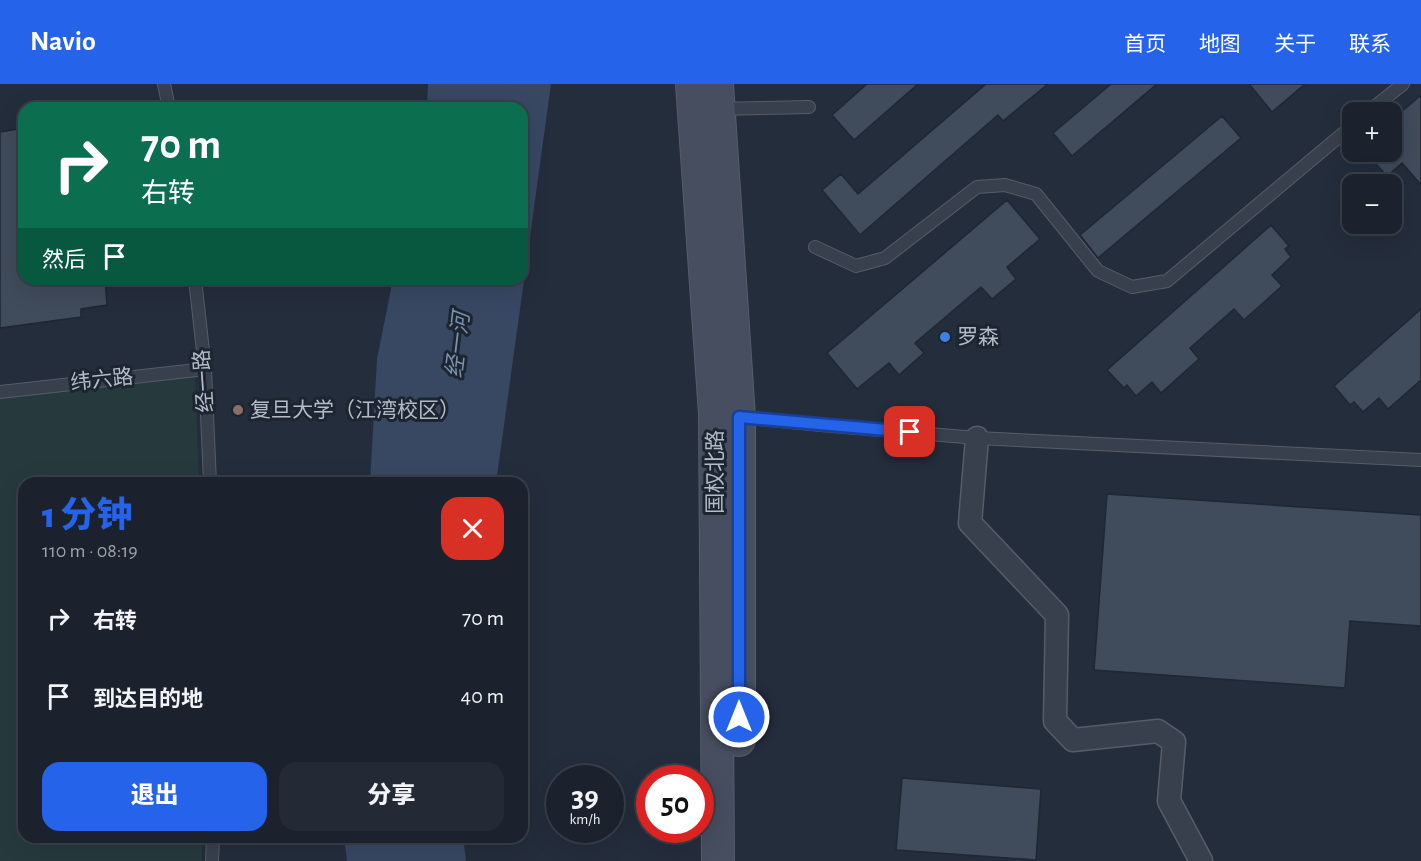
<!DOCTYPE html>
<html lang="zh">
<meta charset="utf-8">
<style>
:root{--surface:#1b222d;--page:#242a35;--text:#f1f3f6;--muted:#a0a4aa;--line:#393f49;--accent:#2563eb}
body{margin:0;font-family:"Alegreya Sans","Noto Sans SC",sans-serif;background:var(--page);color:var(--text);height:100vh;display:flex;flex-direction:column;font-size:22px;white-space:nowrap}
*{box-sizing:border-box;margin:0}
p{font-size:20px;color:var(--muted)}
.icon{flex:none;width:33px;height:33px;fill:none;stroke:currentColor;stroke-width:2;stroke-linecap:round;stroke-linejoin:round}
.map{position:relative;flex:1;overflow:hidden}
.drawer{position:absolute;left:18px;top:393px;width:510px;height:366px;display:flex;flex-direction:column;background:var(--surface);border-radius:18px;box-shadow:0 6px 24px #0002,0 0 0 2px var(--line)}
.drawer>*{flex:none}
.top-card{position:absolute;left:18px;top:18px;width:510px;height:183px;border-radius:18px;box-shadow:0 6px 24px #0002,0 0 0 2px var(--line);background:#0b6e4f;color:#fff;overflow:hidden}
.fabs{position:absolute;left:1342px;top:18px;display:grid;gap:12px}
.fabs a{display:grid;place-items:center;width:60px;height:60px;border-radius:12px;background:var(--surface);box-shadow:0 6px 24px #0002,0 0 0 2px var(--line);font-size:30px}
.speed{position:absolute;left:546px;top:681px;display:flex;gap:12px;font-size:30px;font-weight:700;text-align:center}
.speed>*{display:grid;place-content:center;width:78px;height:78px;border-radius:50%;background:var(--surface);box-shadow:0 6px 24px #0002,0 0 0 2px var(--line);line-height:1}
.speed small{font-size:15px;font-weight:400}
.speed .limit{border:9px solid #d22;background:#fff;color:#111}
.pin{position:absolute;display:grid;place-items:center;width:51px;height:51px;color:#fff;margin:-26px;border-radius:12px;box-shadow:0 3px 9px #0006}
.me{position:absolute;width:66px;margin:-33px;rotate:0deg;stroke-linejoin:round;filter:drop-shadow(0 0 4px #0008)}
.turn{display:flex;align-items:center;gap:21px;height:126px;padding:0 24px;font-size:27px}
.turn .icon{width:78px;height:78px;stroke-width:2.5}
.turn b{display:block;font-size:42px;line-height:51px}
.then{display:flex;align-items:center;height:57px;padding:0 24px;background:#0003;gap:12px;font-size:22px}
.round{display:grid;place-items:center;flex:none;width:63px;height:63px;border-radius:18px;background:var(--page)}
.overview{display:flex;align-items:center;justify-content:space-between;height:102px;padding:0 24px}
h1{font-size:36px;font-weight:800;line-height:45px;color:var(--accent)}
.button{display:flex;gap:12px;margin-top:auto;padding:12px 24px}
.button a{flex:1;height:69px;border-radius:18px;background:var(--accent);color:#fff;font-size:24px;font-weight:800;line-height:69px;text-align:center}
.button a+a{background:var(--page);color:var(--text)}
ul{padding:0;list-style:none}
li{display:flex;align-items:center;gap:18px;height:78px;padding:0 24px}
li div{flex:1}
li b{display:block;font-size:22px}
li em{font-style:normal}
header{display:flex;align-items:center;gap:36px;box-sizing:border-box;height:84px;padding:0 30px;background:var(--accent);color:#fff}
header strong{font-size:28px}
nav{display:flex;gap:33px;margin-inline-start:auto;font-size:21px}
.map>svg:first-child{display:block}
.green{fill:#263a3d}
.water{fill:#384863}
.building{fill:#404b5b;stroke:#1f2733;stroke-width:1.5}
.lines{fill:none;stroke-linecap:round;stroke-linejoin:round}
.lane-casing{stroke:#565d6a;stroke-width:14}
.street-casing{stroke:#565d6a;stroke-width:25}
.secondary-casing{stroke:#565d6a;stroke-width:34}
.lane{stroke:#37404c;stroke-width:12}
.street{stroke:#37404c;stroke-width:22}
.secondary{stroke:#464e5f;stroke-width:32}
.route-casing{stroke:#184099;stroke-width:15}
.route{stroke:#2563eb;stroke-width:10}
.shop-dot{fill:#3f7fe0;stroke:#1d2531;stroke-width:2}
.education-dot{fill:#8d6e63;stroke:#1d2531;stroke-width:2}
.labels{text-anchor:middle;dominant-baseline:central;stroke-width:6;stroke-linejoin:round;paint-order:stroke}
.poi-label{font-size:21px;fill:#b3bac8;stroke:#1d2531;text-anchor:start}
.street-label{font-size:21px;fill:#b3bac8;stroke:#1d2531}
.water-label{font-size:22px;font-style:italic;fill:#7c90af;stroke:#1d2531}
</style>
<header>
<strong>Navio</strong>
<nav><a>首页</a><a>地图</a><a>关于</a><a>联系</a></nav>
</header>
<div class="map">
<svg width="1421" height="777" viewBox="0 0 1421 777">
<rect width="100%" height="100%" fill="#242d3c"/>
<path class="green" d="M195 292 199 399H24V753H202V777H0V315Z"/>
<path class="water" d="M428 0H551L496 399H370L377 275 393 195H522V24H427Z
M344 753H463L466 777H347Z"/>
<path class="building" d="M867 0H918L854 56 832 31Z
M986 0H1048L1003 37 998 31 860 151 822 106 841 90 858 110Z
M1111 0H1157L1072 72 1053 49Z
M1249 0H1305L1272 28Z
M1421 11V101L1402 79 1387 92 1365 68H1392V36Z
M1222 32 1241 54 1098 174 1080 151Z
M24 44V195H105L107 221 81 225V233L0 244V48Z
M1007 116 1040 155 1007 183 1016 195 992 215 981 203 915 259 924 269 899 291 889 279 857 305 827 269Z
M1271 141 1289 162 1285 165 1291 173 1272 191 1282 202 1244 236 1234 225 1190 264 1199 275 1161 309 1152 298 1136 312 1127 301 1124 304 1107 286Z
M1421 225V296L1388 325 1379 314 1363 328 1354 318 1350 321 1334 302Z
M1107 410 1421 431V542L1350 537 1345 604 1094 586Z
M902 694 1041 705 1036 776 896 766Z"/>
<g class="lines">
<defs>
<path id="lane" d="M164 0 169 24
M720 25 809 23
M1368 28 1403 0
M815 163 856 182 885 174 977 103 1005 101 1036 110 1098 187 1132 203 1167 197 1353 41
M195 195 205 285 210 399
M0 308 205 285
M740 333 821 341 977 354 1421 376
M212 777 213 753"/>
<path id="street" d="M977 354 970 439 1057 531 1055 637 1073 656 1158 647 1174 658 1169 717 1201 777"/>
<path id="secondary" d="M692 0 715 330 718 777
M717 0 739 333V656"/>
</defs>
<use href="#lane" class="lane-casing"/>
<use href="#street" class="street-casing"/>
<use href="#secondary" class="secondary-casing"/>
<use href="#lane" class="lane"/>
<use href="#street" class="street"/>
<use href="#secondary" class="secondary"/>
</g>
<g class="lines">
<defs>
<path id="route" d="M739 633V333L910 348"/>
</defs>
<use href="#route" class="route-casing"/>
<use href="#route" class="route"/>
</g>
<circle class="shop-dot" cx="945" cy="253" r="6"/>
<circle class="education-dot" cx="238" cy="326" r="6"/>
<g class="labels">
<g class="poi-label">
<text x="957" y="253">罗森</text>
<text x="250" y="326">复旦大学（江湾校区）</text>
</g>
<g class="street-label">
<text transform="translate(102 296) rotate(-6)">纬六路</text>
<text transform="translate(204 297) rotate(-94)">经一路</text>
<text transform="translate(715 388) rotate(-90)">国权北路</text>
</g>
<g class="water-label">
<text transform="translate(458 261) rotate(-83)">经一河</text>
</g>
</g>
</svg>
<div class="fabs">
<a>+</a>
<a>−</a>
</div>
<div class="speed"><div>39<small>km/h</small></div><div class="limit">50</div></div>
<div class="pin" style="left:910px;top:348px;background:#d93025"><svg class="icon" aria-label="arrive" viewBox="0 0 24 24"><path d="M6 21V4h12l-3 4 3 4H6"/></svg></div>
<svg class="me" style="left:739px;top:633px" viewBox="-20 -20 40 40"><circle r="17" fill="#2563eb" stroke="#fff" stroke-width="3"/><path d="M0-11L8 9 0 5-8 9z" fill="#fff"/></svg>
<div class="top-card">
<div class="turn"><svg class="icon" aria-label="right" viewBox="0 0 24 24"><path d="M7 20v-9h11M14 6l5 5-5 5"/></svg><div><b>70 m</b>右转</div></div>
<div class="then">然后<svg class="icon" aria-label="arrive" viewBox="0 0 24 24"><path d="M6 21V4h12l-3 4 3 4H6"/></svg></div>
</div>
<section class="drawer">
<div class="overview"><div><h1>1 分钟</h1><p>110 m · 08:19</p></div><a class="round" style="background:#d93025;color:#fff"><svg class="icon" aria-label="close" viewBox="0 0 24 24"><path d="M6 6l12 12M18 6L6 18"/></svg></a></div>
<ul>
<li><svg class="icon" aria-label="right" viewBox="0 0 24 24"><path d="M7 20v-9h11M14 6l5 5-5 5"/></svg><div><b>右转</b></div><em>70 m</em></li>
<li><svg class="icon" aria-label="arrive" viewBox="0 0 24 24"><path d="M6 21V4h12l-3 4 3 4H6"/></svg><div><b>到达目的地</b></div><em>40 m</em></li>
</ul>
<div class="button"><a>退出</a><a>分享</a></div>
</section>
</div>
